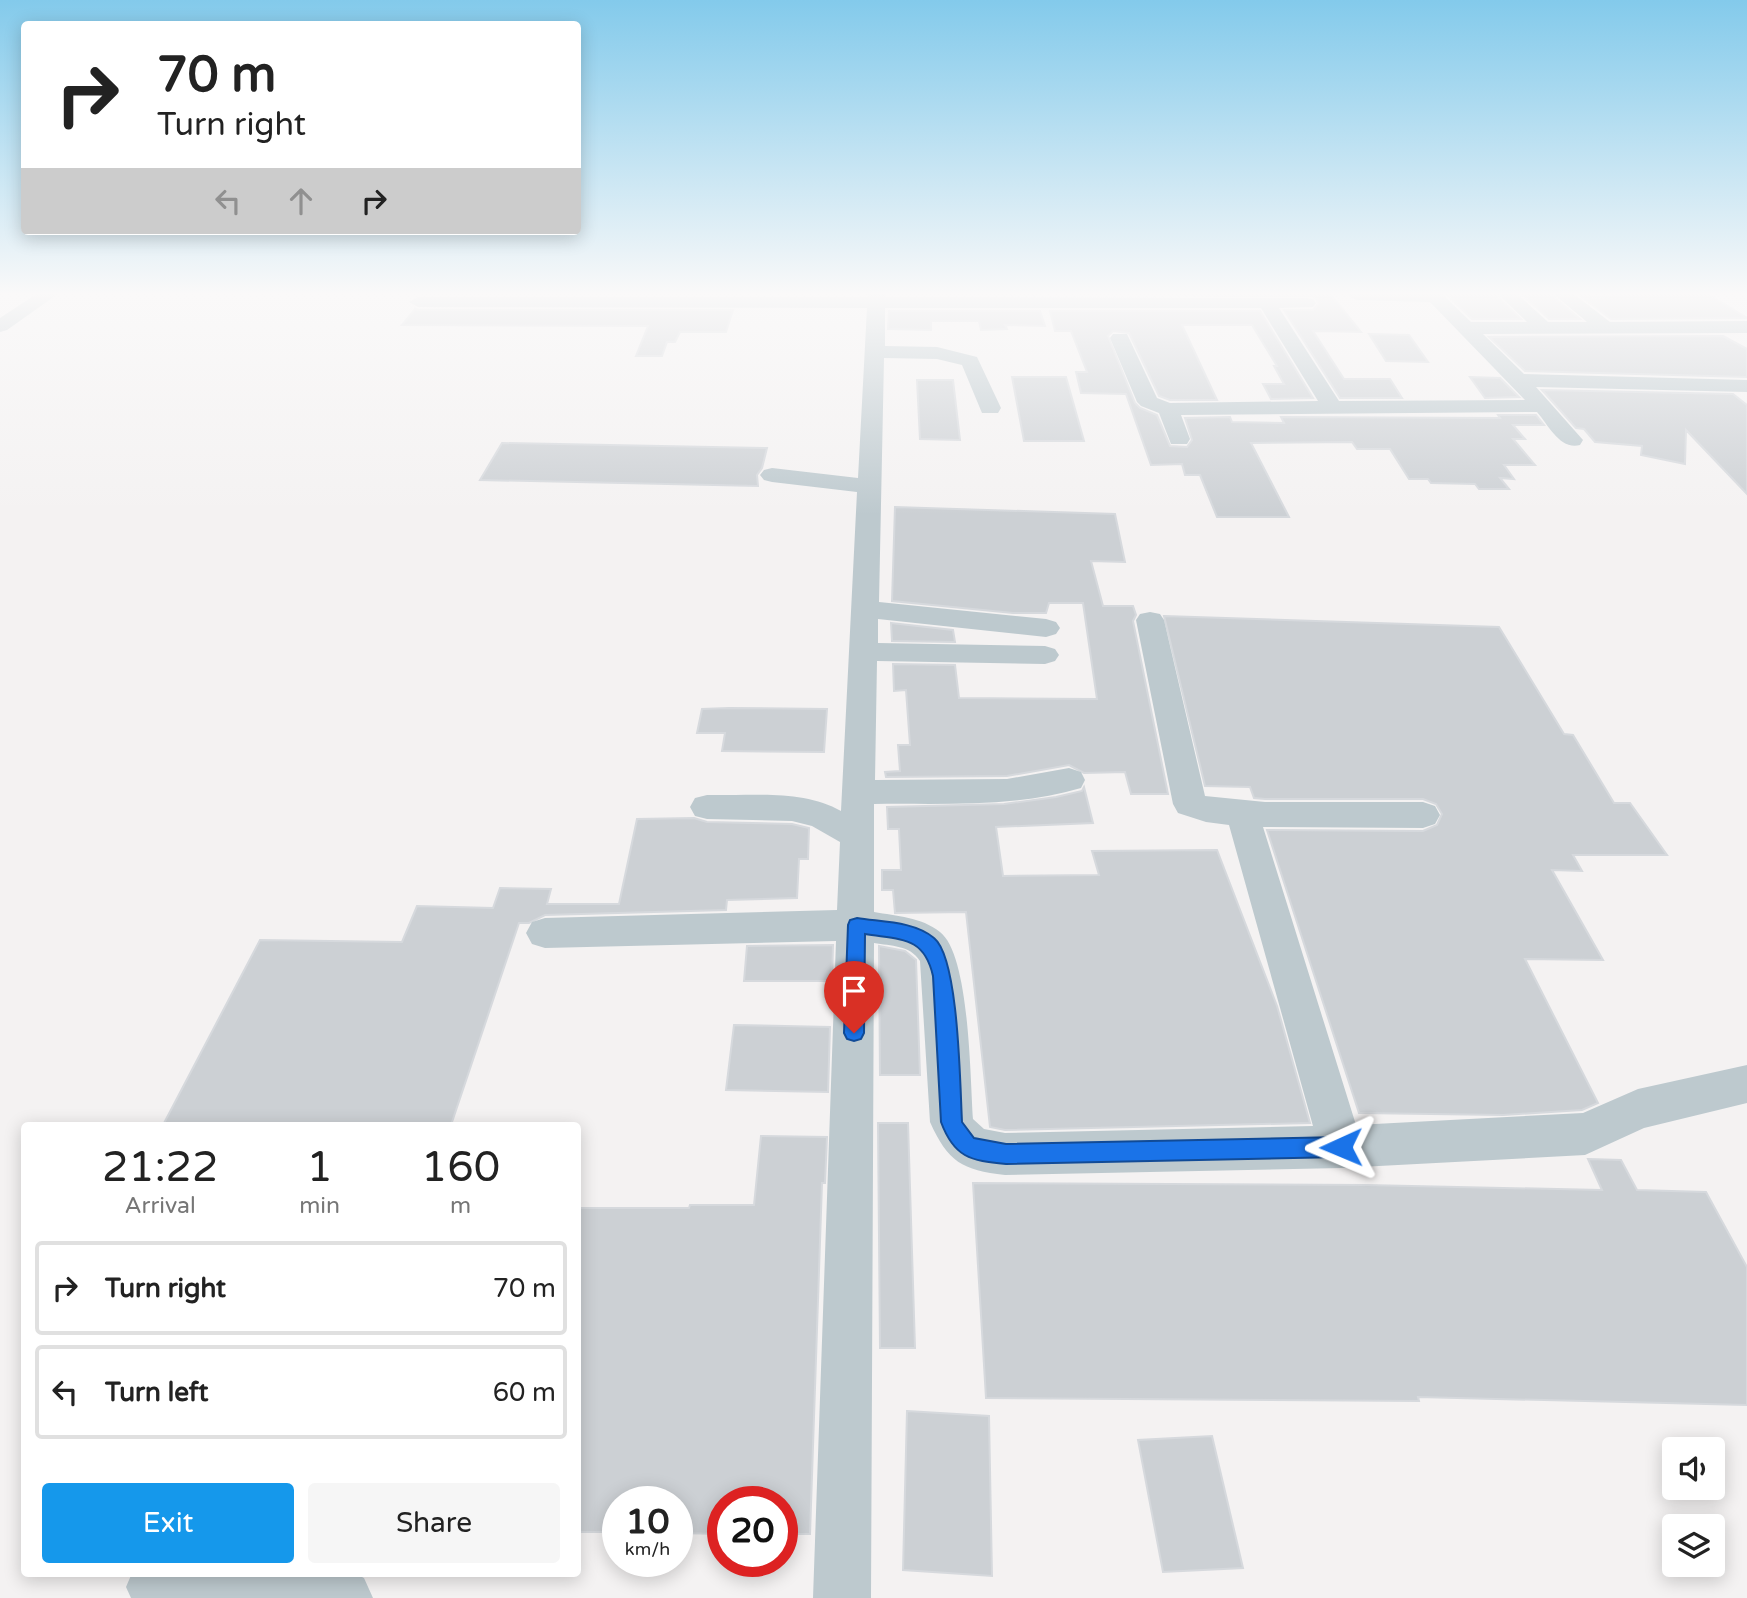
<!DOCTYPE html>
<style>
:root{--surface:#fff;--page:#f6f6f6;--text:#222;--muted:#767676;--line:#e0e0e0;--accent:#1598eb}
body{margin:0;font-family:"Varela Round",sans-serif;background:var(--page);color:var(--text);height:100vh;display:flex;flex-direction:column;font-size:26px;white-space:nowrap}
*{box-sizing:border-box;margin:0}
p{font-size:23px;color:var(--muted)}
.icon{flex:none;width:38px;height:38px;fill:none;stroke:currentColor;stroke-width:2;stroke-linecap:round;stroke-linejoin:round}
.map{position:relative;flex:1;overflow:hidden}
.sheet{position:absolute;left:21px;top:1122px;width:560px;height:455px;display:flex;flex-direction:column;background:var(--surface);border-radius:7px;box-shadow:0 4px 18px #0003}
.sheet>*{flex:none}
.guide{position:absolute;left:21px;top:21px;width:560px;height:214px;border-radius:7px;box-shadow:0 4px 18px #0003;background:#fff;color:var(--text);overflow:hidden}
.tools{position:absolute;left:1662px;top:1437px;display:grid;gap:14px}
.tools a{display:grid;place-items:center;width:63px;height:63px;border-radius:7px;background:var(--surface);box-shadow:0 4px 18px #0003;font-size:35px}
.speed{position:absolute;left:602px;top:1486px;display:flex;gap:14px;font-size:35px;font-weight:700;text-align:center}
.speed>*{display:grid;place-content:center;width:91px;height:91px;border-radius:50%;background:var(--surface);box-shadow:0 4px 18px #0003;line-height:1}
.speed small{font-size:18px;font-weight:400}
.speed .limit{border:10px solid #d22;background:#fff;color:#111}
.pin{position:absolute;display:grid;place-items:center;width:60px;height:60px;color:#fff;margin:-72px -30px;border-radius:50% 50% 50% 0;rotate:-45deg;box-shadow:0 0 7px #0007}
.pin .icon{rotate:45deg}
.me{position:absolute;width:77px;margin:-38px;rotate:269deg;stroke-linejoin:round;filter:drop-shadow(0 0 5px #0008)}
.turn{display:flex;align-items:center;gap:24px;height:147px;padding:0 21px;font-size:32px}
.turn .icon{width:91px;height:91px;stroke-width:2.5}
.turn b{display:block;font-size:49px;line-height:60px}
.lanes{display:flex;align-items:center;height:66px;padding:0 21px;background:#0003;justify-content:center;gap:35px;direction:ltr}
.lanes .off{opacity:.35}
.eta{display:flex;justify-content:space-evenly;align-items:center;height:119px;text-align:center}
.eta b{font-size:42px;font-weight:600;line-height:49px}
.action{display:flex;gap:14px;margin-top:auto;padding:14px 21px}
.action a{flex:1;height:80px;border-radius:7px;background:var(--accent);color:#fff;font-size:28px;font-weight:600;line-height:80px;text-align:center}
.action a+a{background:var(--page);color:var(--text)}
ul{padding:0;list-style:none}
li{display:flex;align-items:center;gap:21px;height:94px;margin:0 14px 10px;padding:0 7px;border:4px solid var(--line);border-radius:7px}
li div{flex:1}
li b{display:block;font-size:26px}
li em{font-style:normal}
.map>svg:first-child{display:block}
.building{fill:#ccd0d4;stroke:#d6d9dd;stroke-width:2}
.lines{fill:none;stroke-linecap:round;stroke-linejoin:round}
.minor{fill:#bdc9ce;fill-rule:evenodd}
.route{fill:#1a73e8;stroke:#114b97;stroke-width:2}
</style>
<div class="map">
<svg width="1747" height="1598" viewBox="0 0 1747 1598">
<rect width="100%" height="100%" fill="#f4f2f2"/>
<path class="building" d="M430 291H739L738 294H427Z
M890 291H1034L1036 295 889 294Z
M1108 291H1328L1361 332 1313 331 1344 379H1390L1402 398H1340L1284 310H1313L1319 303 1313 296 1084 294 1109 293Z
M1443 291H1492L1521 319H1472Z
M1518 291H1547L1580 319H1549Z
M1574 291H1586L1594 298 1659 291H1703L1747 318 1611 319Z
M415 309 418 310H733L726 332H680L675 342H667L662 356H636L648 326 402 325Z
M889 311H1040L1045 326 1005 325 1007 329 981 330 979 321H931V330L888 329Z
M1050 311H1260L1313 398 1271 399 1263 384H1284L1274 366H1277L1252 325H1182L1217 400H1170L1159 396 1129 333 1113 331 1108 336 1135 403 1140 408 1157 415 1170 446 1187 447 1192 440 1185 418 1230 417 1232 422 1284 423 1281 417 1500 418 1498 415H1536L1544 425H1513L1525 439H1513L1535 465H1504L1514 479 1500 478 1509 489H1479L1475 484 1431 483 1428 479H1409L1390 449H1357L1352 442 1251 443 1289 517H1217L1200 475H1185L1182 464 1151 465 1126 394 1081 393 1076 372H1087L1071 331H1055Z
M1369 334 1409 335 1428 362 1386 361Z
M1723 336 1747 349V377L1525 371 1489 337Z
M1012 377H1066L1084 441H1024Z
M1470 377 1500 378 1519 397 1485 398Z
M917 380H953L960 440 920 439Z
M1542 390 1733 394 1747 405V494L1686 430 1685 464 1641 455 1642 446 1595 442 1584 429 1576 428Z
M502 443 767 448 762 468 757 475 758 486 480 480Z
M895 507 1115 514 1125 562 1091 561 1103 606H1133L1136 615 1133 621 1168 794H1131L1125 772 1084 773 1069 765 1007 776 886 777 885 772 900 771 898 745H910L906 690 894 691 893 664 955 665 959 698 1097 699 1083 603H1049L1046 613H1013L892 601Z
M1164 616 1499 627 1564 734 1573 735 1614 803H1630L1667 855H1573L1582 871 1552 870 1603 960 1525 959 1598 1103 1582 1110 1503 1115 1359 1113 1267 830 1423 831 1437 825 1442 814 1436 804 1423 799H1265L1254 798 1250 787 1205 786Z
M891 623 953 630 955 642 892 641Z
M729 708 827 709 824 752 722 751 725 733H697L702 709Z
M1084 787 1093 823 996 827 1003 876 1099 875 1092 851 1217 850 1277 1006 1310 1123 1005 1130 990 1127 966 912 895 913 893 890H882V870H901L899 829H888L887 807 1004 804 1056 797 1082 791Z
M694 818 707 822 792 824 809 828 808 859H799L797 898 727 900 726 910 545 915 529 923H519L451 1125H163L260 940 402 942 417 906 493 908 500 888 551 889 547 904H619L637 819Z
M833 945 832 981H744L747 946Z
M879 946 905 951 916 960 920 1075H880Z
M734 1025 830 1027 828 1092 726 1090Z
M878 1123H908L915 1348H880Z
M761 1136 827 1137 825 1183H822L810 1534H782V1502H723V1534L677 1533V1502H618V1532H578V1208H689L690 1205H754Z
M1588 1159 1621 1160 1637 1190 1706 1192 1747 1267V1405L1418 1397 1419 1401 986 1398 973 1183 1366 1185 1602 1190Z
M907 1411 989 1416 992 1576 903 1570Z
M1212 1436 1243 1568 1163 1572 1138 1440Z"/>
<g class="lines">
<path class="minor" d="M41 291H62L7 330 0 332V318Z
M868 291H886V297L1307 298 1313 299 1316 303 1313 307 1279 308 1339 401 1525 400 1430 302 1356 300 1347 295 1351 291H1439L1471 322H1527L1495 291H1514L1548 322H1587L1550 291H1570L1610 322 1747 321V333L1483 334 1524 374 1747 380V392L1536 387 1583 440 1580 445C1560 450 1549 426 1537 412L1181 415 1190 439 1187 444H1171L1159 413 1141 406 1137 402 1110 338 1113 334H1127L1157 398 1170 403 1318 401 1261 308H885V346L937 347 977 357 1001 408 998 413H982L962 365 937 359 884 358 879 602 1046 619 1056 622 1060 628 1056 634 1046 637 878 619V643L1045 646 1055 649 1059 655 1055 661 1045 664 877 661 875 780 1007 779 1069 768 1081 772 1085 780 1081 788C1014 808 943 803 874 804V912C897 916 921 917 940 932 970 955 970 1079 973 1119L984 1129 1005 1133 1313 1126 1229 825 1206 822 1178 813 1173 804 1136 620 1140 614 1150 612 1160 614 1164 620 1205 796 1265 802H1423L1435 806 1440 815 1435 824 1423 828 1263 827 1356 1125 1583 1113 1638 1089 1747 1065V1103L1644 1128 1585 1155 1341 1168 1005 1175C962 1170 948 1162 930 1122L920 961C910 945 891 946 874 943L871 1598H813L836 941 545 948 532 944 526 933 532 922 545 918 837 910 840 842 812 826 792 821 707 819 695 816 690 807 695 798 707 795C749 796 803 789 841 811L857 492 772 482 764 480 760 475 764 470 772 468 858 478 867 308 418 307 409 302 418 297H868Z
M132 1573H354L364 1578 373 1598H131L126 1587Z"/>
</g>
<linearGradient id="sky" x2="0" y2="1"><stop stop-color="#83caeb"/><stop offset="0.57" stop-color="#faf9f9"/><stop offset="1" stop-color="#faf9f9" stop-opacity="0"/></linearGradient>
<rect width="1747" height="515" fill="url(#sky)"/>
<path class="route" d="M857 918C881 922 914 921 934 938 959 958 960 1086 962 1122L974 1138 1006 1144 1341 1137 1349 1140 1352 1147 1349 1154 1341 1157 1006 1164C970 1161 954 1157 941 1122L933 976C924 936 901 940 865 934L864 1033 861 1039 854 1041 847 1039 844 1033 848 925 850 920Z"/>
</svg>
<div class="tools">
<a><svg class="icon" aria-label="sound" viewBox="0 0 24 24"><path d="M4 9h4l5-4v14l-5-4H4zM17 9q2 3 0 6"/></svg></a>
<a><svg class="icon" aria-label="layers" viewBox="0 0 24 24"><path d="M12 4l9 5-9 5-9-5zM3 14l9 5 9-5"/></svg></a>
</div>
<div class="speed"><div>10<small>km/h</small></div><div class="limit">20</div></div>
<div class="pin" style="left:854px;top:1033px;background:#d93025"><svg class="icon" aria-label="arrive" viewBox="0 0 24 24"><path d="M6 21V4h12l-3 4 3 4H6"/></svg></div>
<svg class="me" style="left:1341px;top:1147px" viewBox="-20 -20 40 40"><path d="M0-17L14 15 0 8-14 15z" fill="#1a73e8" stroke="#fff" stroke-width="4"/></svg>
<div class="guide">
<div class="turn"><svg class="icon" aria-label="right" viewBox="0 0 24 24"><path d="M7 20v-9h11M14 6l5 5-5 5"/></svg><div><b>70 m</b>Turn right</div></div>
<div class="lanes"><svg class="icon off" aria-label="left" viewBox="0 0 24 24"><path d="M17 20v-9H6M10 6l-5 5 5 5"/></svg><svg class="icon off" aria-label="ahead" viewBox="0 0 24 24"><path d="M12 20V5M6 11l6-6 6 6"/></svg><svg class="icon" aria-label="right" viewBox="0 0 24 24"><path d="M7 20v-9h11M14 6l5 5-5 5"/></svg></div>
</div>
<section class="sheet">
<div class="eta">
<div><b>21:22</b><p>Arrival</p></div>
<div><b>1</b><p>min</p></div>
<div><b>160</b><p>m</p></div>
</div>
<ul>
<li><svg class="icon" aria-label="right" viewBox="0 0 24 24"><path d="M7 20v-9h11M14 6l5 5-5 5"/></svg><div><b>Turn right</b></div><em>70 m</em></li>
<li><svg class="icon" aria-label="left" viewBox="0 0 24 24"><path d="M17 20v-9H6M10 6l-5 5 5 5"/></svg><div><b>Turn left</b></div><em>60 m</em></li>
</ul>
<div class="action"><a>Exit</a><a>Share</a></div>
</section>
</div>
